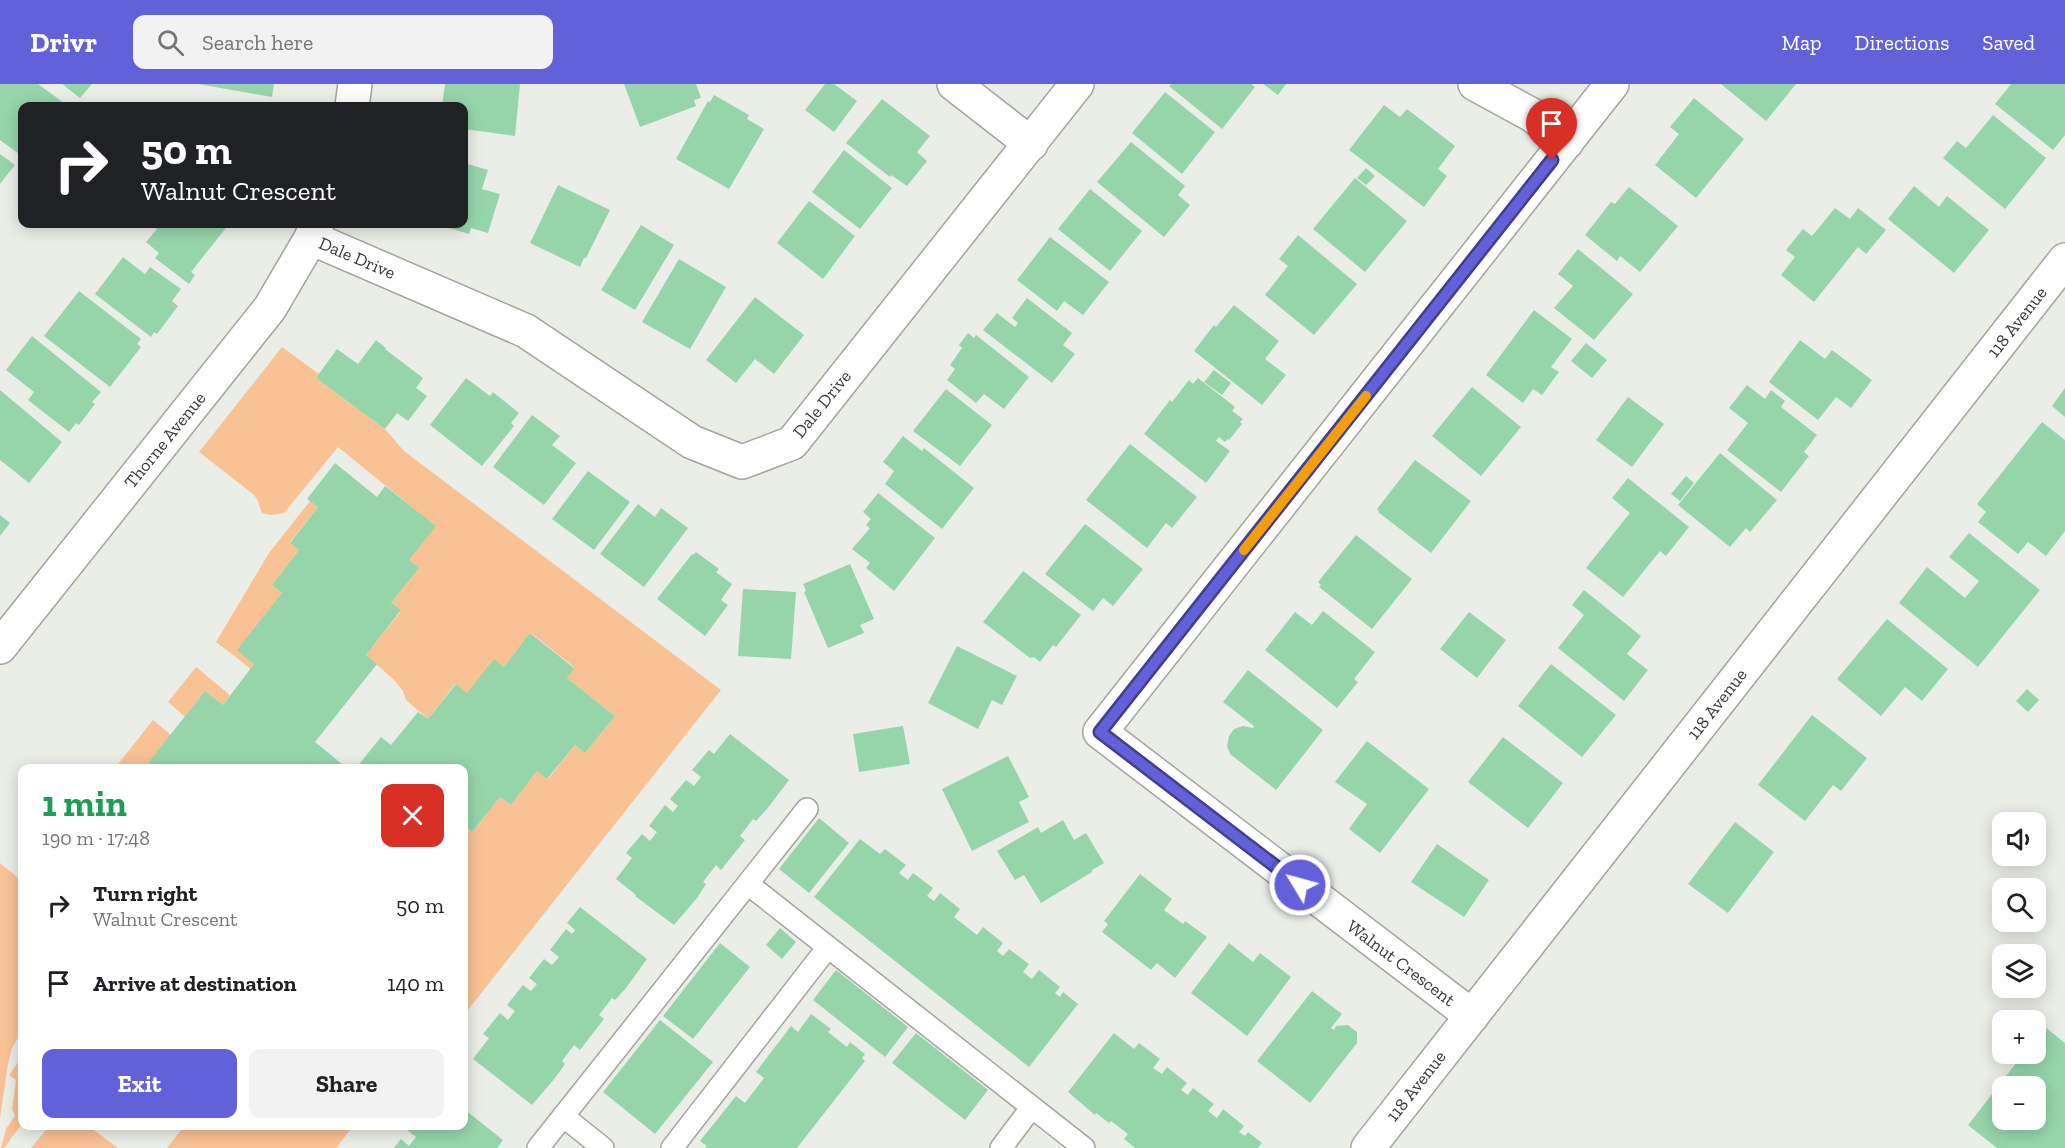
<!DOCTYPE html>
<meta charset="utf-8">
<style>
:root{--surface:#fff;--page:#f2f2f2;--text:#202124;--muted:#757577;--accent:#6361da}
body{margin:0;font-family:"Zilla Slab",serif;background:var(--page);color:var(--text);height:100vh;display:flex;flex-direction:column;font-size:22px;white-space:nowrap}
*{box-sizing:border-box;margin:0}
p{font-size:20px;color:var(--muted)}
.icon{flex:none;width:33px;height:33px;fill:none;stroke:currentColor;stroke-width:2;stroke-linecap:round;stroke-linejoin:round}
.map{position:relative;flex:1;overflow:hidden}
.details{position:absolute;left:18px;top:680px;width:450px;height:366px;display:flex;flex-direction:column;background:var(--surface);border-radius:12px;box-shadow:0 3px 15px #0003}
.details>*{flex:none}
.guide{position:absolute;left:18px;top:18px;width:450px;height:126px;border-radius:12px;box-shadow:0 3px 15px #0003;background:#202124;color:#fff;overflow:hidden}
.buttons{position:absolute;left:1992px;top:728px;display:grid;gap:12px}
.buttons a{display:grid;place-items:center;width:54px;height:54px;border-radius:12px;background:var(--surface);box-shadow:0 3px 15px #0003;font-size:30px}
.pin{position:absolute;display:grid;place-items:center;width:51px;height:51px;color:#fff;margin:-62px -26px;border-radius:50% 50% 50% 0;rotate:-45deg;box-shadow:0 0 6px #0007}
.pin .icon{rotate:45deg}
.me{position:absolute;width:66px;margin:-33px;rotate:307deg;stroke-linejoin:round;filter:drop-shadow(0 0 4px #0008)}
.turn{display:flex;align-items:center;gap:21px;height:126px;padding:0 24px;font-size:27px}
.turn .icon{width:78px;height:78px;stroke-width:2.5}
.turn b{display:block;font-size:42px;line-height:51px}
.round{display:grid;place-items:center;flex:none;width:63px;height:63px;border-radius:12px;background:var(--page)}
.summary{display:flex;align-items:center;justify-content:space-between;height:102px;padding:0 24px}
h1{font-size:36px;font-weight:700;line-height:45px;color:#1e9e55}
.button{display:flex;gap:12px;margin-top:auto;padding:12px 24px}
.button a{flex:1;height:69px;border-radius:12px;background:var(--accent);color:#fff;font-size:24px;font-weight:700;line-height:69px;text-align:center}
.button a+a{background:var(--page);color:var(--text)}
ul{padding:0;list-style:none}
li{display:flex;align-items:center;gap:18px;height:78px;padding:0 24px}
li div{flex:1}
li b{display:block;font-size:22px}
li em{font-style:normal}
header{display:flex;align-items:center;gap:36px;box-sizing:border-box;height:84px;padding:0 30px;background:var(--accent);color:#fff}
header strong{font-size:28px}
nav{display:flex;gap:33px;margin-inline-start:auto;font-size:21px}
.search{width:420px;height:54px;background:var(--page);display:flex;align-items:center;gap:15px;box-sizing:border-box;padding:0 21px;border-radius:12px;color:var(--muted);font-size:22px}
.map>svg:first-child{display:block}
.green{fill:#f9c295}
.building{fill:#96d5aa;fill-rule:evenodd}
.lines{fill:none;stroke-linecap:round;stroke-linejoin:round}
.lane-casing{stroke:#a2a49e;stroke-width:24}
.street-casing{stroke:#a2a49e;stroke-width:36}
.secondary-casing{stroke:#a2a49e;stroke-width:36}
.lane{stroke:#fff;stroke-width:21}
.street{stroke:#fff;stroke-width:33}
.secondary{stroke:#fff;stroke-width:33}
.route-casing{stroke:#403f8e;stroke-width:15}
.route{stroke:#6361da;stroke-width:10}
.slow{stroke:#f59e0b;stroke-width:10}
.labels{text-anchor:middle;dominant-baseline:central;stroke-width:5;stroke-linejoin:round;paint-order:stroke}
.street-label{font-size:18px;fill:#383936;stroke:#fff}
</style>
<header>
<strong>Drivr</strong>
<div class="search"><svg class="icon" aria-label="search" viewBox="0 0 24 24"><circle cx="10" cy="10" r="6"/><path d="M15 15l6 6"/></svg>Search here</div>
<nav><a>Map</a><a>Directions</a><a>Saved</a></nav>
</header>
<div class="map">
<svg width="2065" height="1064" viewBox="0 0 2065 1064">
<rect width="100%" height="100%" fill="#ebeee7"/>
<path class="green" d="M282 263 319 290 316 294 385 345 404 367 721 606 464 931V741L472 748 500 713 511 721 537 687 548 695 575 661 585 669 615 632 567 594 574 583 531 549 504 583 467 609 455 600 428 635 406 616 403 607 393 595 366 571 401 527 391 519 419 484 409 476 435 442 338 363 284 429 271 431 262 429 257 415 253 410 199 368Z
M310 417 318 423 290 458 299 466 272 501 282 509 254 580 251 585 216 558 269 469Z
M196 583 230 611 223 621 205 607 185 633 168 618Z
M153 636 171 651 144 684H115Z
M0 779 22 797V947L12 964 8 980 0 1034Z
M22 964V982L17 990 22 994V1040L4 1064H1L6 1045 15 1032 12 1025 16 996 9 991 17 980Z
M50 1041H87L118 1064H31Z
M185 1041H354L336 1064H167Z"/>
<path class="building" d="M0 0H38L64 19 61 22H22V72L0 56Z
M62 0H92L80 14Z
M198 0H274L272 13Z
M445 0H520L515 52 464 45V22H442Z
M624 0H696L701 14 694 16 696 22 640 43Z
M825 0H834L857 17 834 48 805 26Z
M1171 0H1251L1255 3 1222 45 1169 2Z
M1263 0H1286L1278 11Z
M1721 0H1796L1766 37Z
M2011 0H2065V51L2053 66 1995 20Z
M1165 8 1215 48 1182 90 1132 49Z
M714 11 749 31 747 35 764 45 729 105 676 75 708 17 710 18Z
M1694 14 1744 55 1696 114 1655 81 1679 50 1670 43Z
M882 15 930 52 917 68 927 77 907 102 891 91 890 93 846 59Z
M1384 21 1400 33 1407 25 1455 62 1438 85 1447 92 1424 123 1349 66Z
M1993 31 2046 74 2005 125 1943 74 1957 57 1966 64Z
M1131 58 1185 102 1178 111 1190 121 1164 153 1097 98Z
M844 66 892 104 860 145 812 108Z
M0 70 15 81 0 100Z
M464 79 488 86 482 105 500 110 488 149 471 144 469 150 435 140H464Z
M1366 84 1375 92 1366 101 1357 94Z
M1355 94 1407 137 1365 188 1313 145Z
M558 101 610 126 586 174H584L580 183 530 159Z
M1914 102 1939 123 1947 112 1989 146 1954 189 1888 135Z
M1629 103 1678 142 1640 188 1620 172 1617 177 1585 151 1611 118 1615 120Z
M1090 105 1142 147 1110 187 1058 145Z
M809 117 855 152 823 195 777 159Z
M1835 124 1850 135 1858 124 1886 146 1866 170 1858 163 1814 218 1781 191 1795 173 1786 166 1803 145 1812 152Z
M150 140H229L191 188 195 191 189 200 155 174 159 169 146 158 157 145Z
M641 141 674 161 635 226 601 206Z
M1298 151 1357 200 1314 251 1265 211 1288 182 1279 175Z
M1050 153 1109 198 1083 231 1064 217 1057 227 1017 196Z
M1578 165 1633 210 1594 256 1554 224 1573 202 1558 190Z
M123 173 145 190 150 183 181 205 172 217 178 222 157 250 154 248 151 253 95 210Z
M679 175 726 203 690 265 642 238Z
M79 207 141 255 137 260 141 263 110 303 44 252Z
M755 213 804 251 774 290 755 275 736 299 706 276Z
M1027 214 1072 249 1063 261 1075 270 1052 299 983 246 997 229 1015 243 1018 239 1012 234Z
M1234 221 1279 257 1265 275 1286 291 1262 321 1194 267 1214 241 1216 243Z
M1534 226 1572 255 1551 283 1559 288 1542 311 1533 305 1523 319 1486 291Z
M968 249 974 254 976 251 1029 293 1004 325 984 310 976 319 947 296 955 285 950 281 962 264 959 261Z
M32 252 101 308 92 318 95 320 79 341 76 339 69 348 28 316 34 308 6 286Z
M376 256 386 264 385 265 423 294 416 304 427 312 408 337 397 329 385 345 316 294 337 265 358 280Z
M1800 256 1825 275 1832 266 1872 296 1851 324 1836 313 1818 336 1769 298Z
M1586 259 1607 276 1592 294 1571 277Z
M1214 286 1231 299 1222 311 1204 298Z
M466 294 490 312 493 308 519 329 511 339 514 342 482 382 430 341Z
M1198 294 1235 323 1232 327 1243 335 1240 338 1242 340 1229 356 1228 355 1225 358 1219 353 1216 357 1230 367 1206 399 1144 350 1170 316 1172 318 1189 296 1193 300Z
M1747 301 1765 315 1771 306 1785 317 1781 323 1817 351 1804 368 1809 372 1781 408 1727 366 1748 339 1729 324Z
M1472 303 1521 343 1481 392 1432 352Z
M2065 304V333L2052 322Z
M946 305 992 341 960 382 913 347Z
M0 306 62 358 29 399 0 376Z
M1628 313 1664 340 1632 383 1596 356Z
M532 331 560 352 552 361 576 379 544 421 493 383Z
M2042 338 2065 356V447L2046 472 2028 458 2018 470 1978 438 1986 428 1977 420Z
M903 352 922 367 924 364 974 404 942 445 885 400 894 387 883 378Z
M1130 360 1197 413 1172 444 1166 439 1147 464 1086 416Z
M1720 369 1777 416 1750 448 1746 444 1730 463 1678 421Z
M1415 376 1471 417 1431 469 1378 428 1379 427 1377 425Z
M335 379 377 413 385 402 436 442 409 476 419 484 391 519 401 526 366 571 377 580 315 658 347 684H144L205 607 223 621 254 580 237 566 282 509 272 501 299 466 290 459 318 423 307 415Z
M588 387 630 418 594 466 552 435Z
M1686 392 1694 399 1680 417 1671 410Z
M1628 394 1689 443 1666 472 1660 467 1623 513 1586 484 1630 429 1612 414Z
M878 409 935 454 894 507 866 484 870 479 852 465 870 444 866 441 871 435 863 428Z
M638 420 655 433 661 424 688 444 644 503 600 470Z
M0 431 10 439 0 452Z
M1085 440 1143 485 1113 522 1103 514 1093 527 1045 490Z
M1969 449 2040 506 1978 583 1899 519 1927 483 1965 514 1979 497 1949 473Z
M1356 451 1412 495 1372 545 1319 503 1321 501 1318 498Z
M696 468 719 485 716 488 732 500 721 516 728 521 705 552 657 515 692 470 693 471Z
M850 480 874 535 860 541 864 549 828 564 804 508 806 507 803 500Z
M1023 487 1081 531 1056 563 1053 561 1040 578 1034 573 1030 574 983 538Z
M743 505 796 508 791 575 738 572Z
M1584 506 1641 552 1627 570 1648 586 1624 617 1558 564 1584 531 1572 521Z
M1323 527 1375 568 1354 595 1358 598 1337 624 1265 566 1295 528 1312 541Z
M1469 528 1506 556 1477 594 1440 565Z
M1887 535 1948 585 1922 617 1905 603 1881 632 1837 595Z
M530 549 574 584 567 594 615 632 585 669 575 661 547 695 537 687 511 721 500 713 472 748 464 741V684H356L381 653 391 661 418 628 428 635 456 600 467 609 494 575 504 583Z
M957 562 1017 592 1002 621 992 616 978 645 928 619Z
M1551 580 1616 631 1582 673 1518 622Z
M1248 586 1323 646 1276 706 1230 670 1227 662 1229 652 1234 645 1243 642 1253 644 1254 642 1223 618Z
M2027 605 2039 616 2028 628 2016 617Z
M1812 631 1867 674 1841 707 1833 701 1805 737 1758 701Z
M903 642 910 680 859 688 853 650Z
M730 650 789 696 767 725 756 737 753 735 740 752 745 756 721 786 716 781 703 798 706 800 697 814 674 841 635 812 636 811 616 795 632 774 626 769 642 750 650 757 657 748 649 742 665 721 673 728 678 722 670 715 686 696 694 702 701 693 692 686 709 666 714 670Z
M1503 653 1563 699 1528 744 1468 698Z
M1367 657 1429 705 1380 769 1349 745 1367 720 1335 698Z
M1008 672 1029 713 1019 718 1029 738 972 767 942 705Z
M819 734 849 759 809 809 779 785Z
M1063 736 1074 756 1086 749 1104 779 1092 786V788L1041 819 1024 791 1015 796 997 767 1038 743 1041 749Z
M1735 738 1774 768 1728 829 1688 800Z
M860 755 880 770 885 765 906 781 899 789 908 796 913 789 933 804 927 812 934 817 940 809 960 825 954 833 977 851 983 843 1003 859 997 867 1003 872 1009 865 1029 880 1023 888 1032 895 1039 886 1060 903 1055 909 1060 913 1063 908 1078 920 1029 983 814 813Z
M1437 760 1489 796 1464 833 1411 798Z
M1140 790 1172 815 1164 826 1183 840 1185 837 1207 853 1175 894 1157 879 1151 886 1102 848 1108 840 1104 837Z
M580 823 647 875 626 904 615 916 612 914 599 931 604 935 580 966 574 961 562 977 565 980 555 994 532 1021 473 975 489 954 483 950 500 929 508 936 515 927 507 921 523 901 531 907 537 900 529 894 544 875 552 881 559 873 550 866 566 845 572 850 575 846 567 839Z
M780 844 796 858 782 875 766 861Z
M720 859 750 883 693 955 663 932Z
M1229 859 1253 878 1260 869 1291 893 1247 952 1191 909Z
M836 886 908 943 885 973 813 916Z
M1312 907 1342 930 1331 944 1334 946 1336 942 1348 941 1357 948V959L1310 1019 1257 977Z
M811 930 831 945 828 948 847 963 850 958 865 970 862 974 865 977 797 1064H705L707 1062 700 1057 736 1012 745 1019 764 994 756 988 791 942 798 948Z
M660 936 713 978 655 1050 603 1008Z
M2045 943 2065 959V1064H1997L1968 1041 2024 969H2036V955ZM2002 1002H2036V1035H2002Z
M916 949 988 1006 965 1036 892 979Z
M1114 949 1134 965 1139 959 1160 975 1153 984 1162 990 1167 983 1187 999 1181 1006 1188 1011 1193 1004 1214 1020 1208 1027 1217 1034 1223 1025 1244 1042 1239 1048 1245 1052 1248 1048 1262 1059 1258 1064H1135L1124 1055 1128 1050 1111 1037 1109 1039 1096 1029 1095 1031 1068 1008Z
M464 1025 503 1056 497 1064H394L401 1055 409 1062 416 1053 407 1046 411 1041H464Z"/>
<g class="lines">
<defs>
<path id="lane" d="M748 800 828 863
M563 1032 603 1064
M538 1064 807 725
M672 1064 828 863 1084 1064
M1001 1064 1032 1023"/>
<path id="street" d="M954 0 1031 60
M1475 0 1532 31 1567 58
M311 154 526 247 692 358 742 378 792 359 1077 0
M1472 932 1100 648 1612 0"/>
<path id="secondary" d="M352 22 355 0
M0 563 270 224 311 154 317 140
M1368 1064 2065 176"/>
</defs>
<use href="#lane" class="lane-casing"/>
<use href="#street" class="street-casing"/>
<use href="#secondary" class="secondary-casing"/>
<use href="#lane" class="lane"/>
<use href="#street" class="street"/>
<use href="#secondary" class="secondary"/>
</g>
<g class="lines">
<defs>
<path id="route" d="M1300 801 1100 648 1552 76"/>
</defs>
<use href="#route" class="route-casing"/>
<use href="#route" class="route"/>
<path class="slow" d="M1244 466 1366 312"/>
</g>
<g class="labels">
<g class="street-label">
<text transform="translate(357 174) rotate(23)">Dale Drive</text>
<text transform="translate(2017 238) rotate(-52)">118 Avenue</text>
<text transform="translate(822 320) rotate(-51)">Dale Drive</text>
<text transform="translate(165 356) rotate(-51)">Thorne Avenue</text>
<text transform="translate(1717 620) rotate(-52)">118 Avenue</text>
<text transform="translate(1401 879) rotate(37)">Walnut Crescent</text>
<text transform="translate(1416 1002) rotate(-52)">118 Avenue</text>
</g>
</g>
</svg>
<div class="buttons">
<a><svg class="icon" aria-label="sound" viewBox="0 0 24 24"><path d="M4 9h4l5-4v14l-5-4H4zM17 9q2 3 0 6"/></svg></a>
<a><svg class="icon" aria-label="search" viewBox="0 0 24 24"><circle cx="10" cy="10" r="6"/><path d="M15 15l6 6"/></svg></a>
<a><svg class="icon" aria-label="layers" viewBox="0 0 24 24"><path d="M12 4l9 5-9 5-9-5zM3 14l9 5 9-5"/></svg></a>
<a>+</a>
<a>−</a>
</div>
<div class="pin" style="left:1552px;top:76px;background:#d93025"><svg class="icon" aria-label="arrive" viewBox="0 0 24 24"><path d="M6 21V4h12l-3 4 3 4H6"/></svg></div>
<svg class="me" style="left:1300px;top:801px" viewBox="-20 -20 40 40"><circle r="17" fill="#6361da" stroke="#fff" stroke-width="3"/><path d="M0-11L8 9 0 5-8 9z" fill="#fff"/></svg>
<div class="guide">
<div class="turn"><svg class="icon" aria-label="right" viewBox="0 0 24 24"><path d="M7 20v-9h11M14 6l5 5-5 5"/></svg><div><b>50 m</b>Walnut Crescent</div></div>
</div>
<section class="details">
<div class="summary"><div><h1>1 min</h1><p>190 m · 17:48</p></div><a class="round" style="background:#d93025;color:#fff"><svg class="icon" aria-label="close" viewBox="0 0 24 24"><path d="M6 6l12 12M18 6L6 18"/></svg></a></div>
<ul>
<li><svg class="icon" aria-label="right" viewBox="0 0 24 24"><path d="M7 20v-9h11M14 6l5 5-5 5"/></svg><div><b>Turn right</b><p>Walnut Crescent</p></div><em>50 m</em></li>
<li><svg class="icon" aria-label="arrive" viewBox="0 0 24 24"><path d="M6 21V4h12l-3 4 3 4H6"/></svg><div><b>Arrive at destination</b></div><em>140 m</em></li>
</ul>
<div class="button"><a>Exit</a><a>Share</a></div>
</section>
</div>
